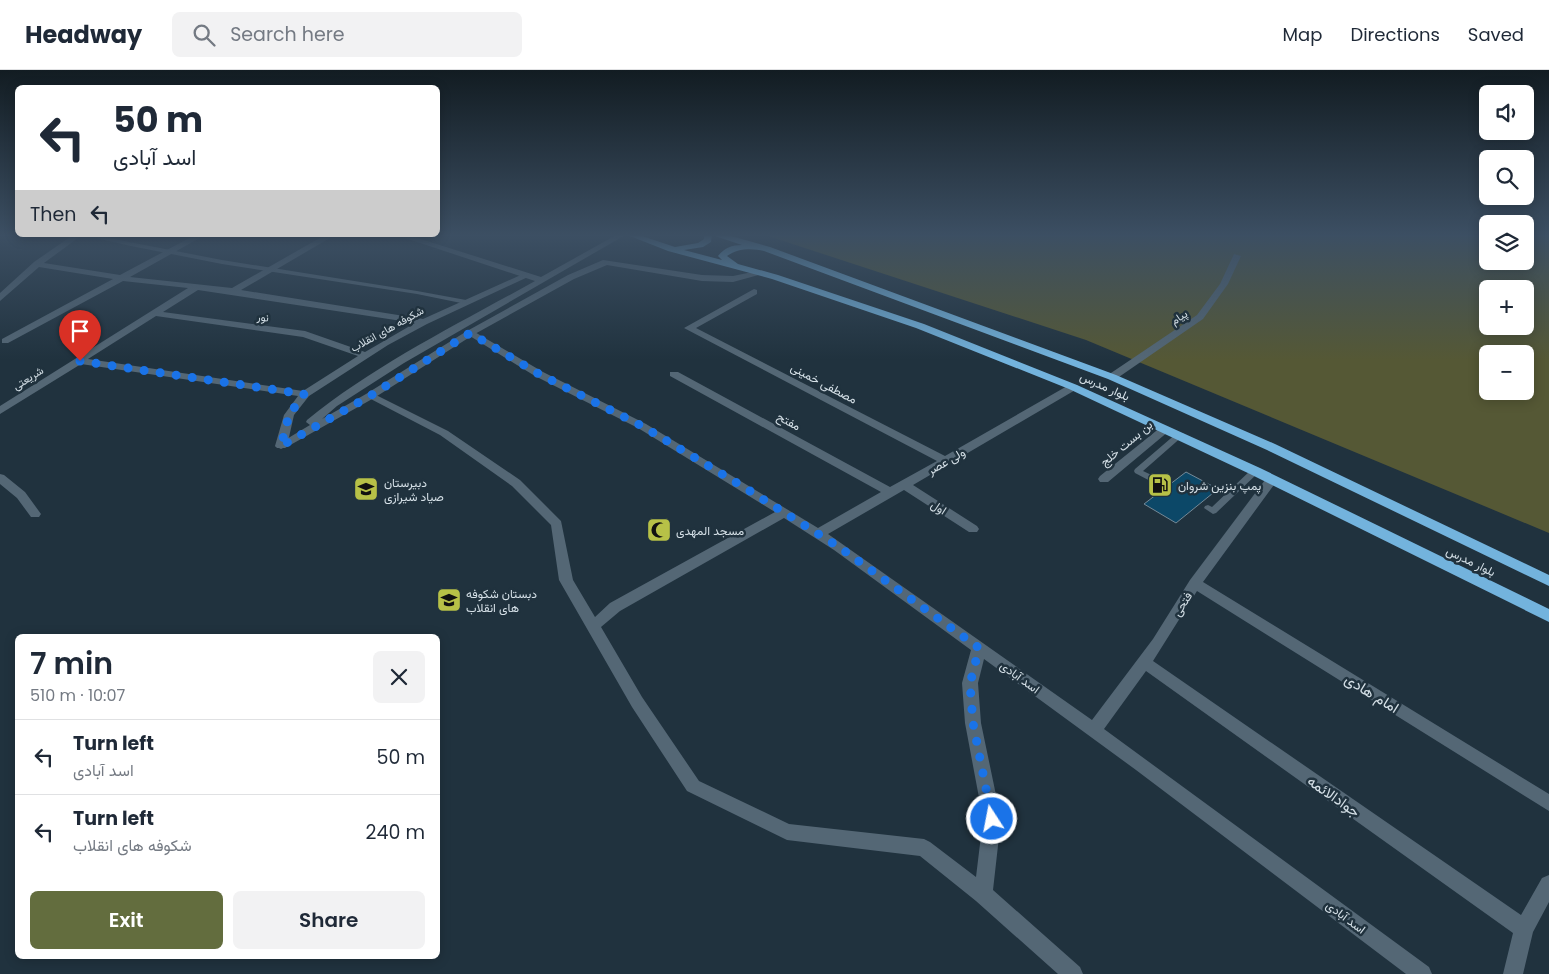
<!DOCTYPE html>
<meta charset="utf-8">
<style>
:root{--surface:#fff;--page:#f2f2f3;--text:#1f2937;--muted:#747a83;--line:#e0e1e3;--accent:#636d3e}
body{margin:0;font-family:Poppins,Vazirmatn,sans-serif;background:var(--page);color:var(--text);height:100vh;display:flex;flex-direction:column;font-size:19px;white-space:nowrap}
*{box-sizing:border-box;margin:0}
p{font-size:16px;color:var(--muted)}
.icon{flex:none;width:28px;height:28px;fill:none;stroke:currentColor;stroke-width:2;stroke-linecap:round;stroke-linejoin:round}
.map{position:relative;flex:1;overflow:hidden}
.side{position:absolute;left:15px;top:564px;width:425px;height:325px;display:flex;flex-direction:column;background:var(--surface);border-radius:8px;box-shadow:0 2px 12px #0003}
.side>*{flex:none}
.guide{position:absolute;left:15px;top:15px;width:425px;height:152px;border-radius:8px;box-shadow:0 2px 12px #0003;background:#fff;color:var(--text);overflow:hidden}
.fabs{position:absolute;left:1479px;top:15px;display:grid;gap:10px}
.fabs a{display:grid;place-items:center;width:55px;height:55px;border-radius:8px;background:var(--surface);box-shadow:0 2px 12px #0003;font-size:25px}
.pin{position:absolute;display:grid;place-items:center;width:42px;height:42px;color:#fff;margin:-51px -21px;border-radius:50% 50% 50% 0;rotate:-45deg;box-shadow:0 0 5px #0007}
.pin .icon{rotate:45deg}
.me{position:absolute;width:55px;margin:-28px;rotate:349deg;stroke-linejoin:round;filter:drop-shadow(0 0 4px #0008)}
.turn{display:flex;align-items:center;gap:18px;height:105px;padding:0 15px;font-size:22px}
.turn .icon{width:65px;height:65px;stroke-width:2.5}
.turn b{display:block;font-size:35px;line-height:42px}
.then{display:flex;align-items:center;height:48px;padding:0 15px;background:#0003;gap:10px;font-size:19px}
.round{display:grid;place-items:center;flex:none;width:52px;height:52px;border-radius:8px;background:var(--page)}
.summary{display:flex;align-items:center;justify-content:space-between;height:85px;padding:0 15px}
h1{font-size:30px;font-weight:600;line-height:38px}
.button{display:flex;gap:10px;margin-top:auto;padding:10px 15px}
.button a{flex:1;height:58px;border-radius:8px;background:var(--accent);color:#fff;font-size:20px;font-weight:600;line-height:58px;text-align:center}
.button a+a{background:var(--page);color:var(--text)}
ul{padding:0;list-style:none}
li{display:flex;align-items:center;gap:15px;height:75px;padding:0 15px;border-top:1px solid var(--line)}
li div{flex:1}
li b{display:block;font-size:19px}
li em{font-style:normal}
header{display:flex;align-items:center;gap:30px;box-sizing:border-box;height:70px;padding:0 25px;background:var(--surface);border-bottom:1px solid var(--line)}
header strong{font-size:24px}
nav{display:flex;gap:28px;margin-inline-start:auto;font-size:18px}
.search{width:350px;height:45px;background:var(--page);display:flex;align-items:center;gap:12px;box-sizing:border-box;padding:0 18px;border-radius:8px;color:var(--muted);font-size:19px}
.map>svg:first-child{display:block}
.green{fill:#555835;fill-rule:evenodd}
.building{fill:#0c4868;stroke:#758997}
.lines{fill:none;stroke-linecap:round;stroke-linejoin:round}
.service{fill:#546775;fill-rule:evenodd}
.minor{fill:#546775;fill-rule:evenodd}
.tertiary{fill:#546775;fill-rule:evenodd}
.trunk{fill:#73b3dd;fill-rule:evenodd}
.route{stroke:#1a73e8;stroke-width:9;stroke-dasharray:0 16.2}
.labels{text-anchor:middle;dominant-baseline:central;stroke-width:5;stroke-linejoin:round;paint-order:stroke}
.far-street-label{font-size:11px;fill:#d5e0e7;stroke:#20323e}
.street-label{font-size:12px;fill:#d5e0e7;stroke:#20323e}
.poi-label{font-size:12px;fill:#d5e0e7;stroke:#20323e;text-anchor:start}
.near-street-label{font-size:15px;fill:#d5e0e7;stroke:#20323e}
</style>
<header>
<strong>Headway</strong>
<div class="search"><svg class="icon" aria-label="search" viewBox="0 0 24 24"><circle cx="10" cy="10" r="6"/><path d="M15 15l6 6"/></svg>Search here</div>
<nav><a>Map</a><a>Directions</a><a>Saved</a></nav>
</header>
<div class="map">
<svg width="1549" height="904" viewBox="0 0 1549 904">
<rect width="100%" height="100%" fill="#20323e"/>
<path class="green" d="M762 164H1487L1488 191H1525V164H1549V463L1086 270ZM1488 219H1525V256H1488ZM1488 284H1525V321H1488Z"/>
<path class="building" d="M1186 402 1218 419 1176 453 1144 434Z"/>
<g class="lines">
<path class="service" d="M82 165H93L222 190 417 221 466 230 469 232 466 234 417 224 222 194 131 176Z
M1177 363H1183L1184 365 1143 401 1162 410 1163 412 1162 414H1156L1135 403 1134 401 1135 399Z
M1255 398 1259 401 1258 403 1216 443 1213 444 1204 438 1205 436 1208 435 1212 437 1252 399Z"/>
<path class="minor" d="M73 165H82L44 193 120 205 195 165H205L130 207 232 218 325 165H335L241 220 423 249 523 204 530 206 427 254 388 275 309 326 294 345 287 376 281 379 275 376 284 345 298 326 81 294 0 344V336L188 218 123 211 8 273H2V269L113 209 39 197 0 231V223L34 192ZM198 220 415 253 365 282 305 261 163 242ZM156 246 303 267 358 286 303 321 88 289Z
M1234 184 1241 186 1228 214 1203 249 1116 309H1108V305L1197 245 1220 214Z
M754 219 757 220V224L696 258 945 386 1069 315H1077L1078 317 1077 319 913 415 977 456 979 459 977 462H969L904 420 828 464 1092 650 1153 569 1190 510 1268 406H1276L1278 409 1276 412 1203 512 1549 724V741L1197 521 1153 591 1521 845 1542 808 1549 805V832L1533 862 1523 904H1503L1513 863 1146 601 1104 659 1429 897 1432 904H1406L1136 700 984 589 978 613 981 653 1001 749 993 820 1080 897 1083 904H1058L976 831 920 786 787 770 687 721 632 637 559 510 551 455 512 416 440 365 365 326 370 323 374 324 448 361 520 410 561 451 573 510 595 547 610 533 775 442 638 358 535 306 465 263 470 260 473 261 543 302 646 354 818 458 881 422 670 306V302H678L890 417 937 391 684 258ZM784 448 834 480 971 580 962 613 965 653 983 749 976 807 930 772 924 769 789 754 699 711 642 627 601 557 620 541Z
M1165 356 1170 359 1169 361 1108 412H1100L1098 409 1100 406 1161 357Z
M0 404 4 405 25 422 41 444 39 447H31L17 428 0 414Z"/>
<path class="tertiary" d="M618 164H627L404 293 337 336 322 349 366 324 467 261 568 205 603 190 702 205 733 206 762 200 766 203 733 212 702 211 607 195 574 209 473 265 374 328 285 378H277L275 376 310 355 306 352 307 350C376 294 458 254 535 211L396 165H408L541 207Z"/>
<path class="trunk" d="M625 164H636L675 177 698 173 704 169V164H724L770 177 1116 305 1275 374 1549 505V516L1267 380 1108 309 764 181C753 178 737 178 727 186L738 194 778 205 924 254 1077 315 1260 398 1549 539V552L1250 404 1069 319 916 258 772 209 668 181ZM712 165 742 175C732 175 724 178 718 186L722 190 684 180 703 177 711 172Z"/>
</g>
<linearGradient id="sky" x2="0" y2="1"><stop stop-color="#121c22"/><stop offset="0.57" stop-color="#3c4f63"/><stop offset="1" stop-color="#3c4f63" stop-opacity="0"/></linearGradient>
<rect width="1549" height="290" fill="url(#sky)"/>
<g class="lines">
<path class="route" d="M80 291 304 324 289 345 281 376 370 326 470 263 539 304 642 356 742 416 839 477 979 578 970 614 973 653 992 749"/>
</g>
<defs>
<symbol id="fuel-square" viewBox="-11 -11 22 22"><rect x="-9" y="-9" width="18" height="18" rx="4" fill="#b7c147" stroke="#20323e"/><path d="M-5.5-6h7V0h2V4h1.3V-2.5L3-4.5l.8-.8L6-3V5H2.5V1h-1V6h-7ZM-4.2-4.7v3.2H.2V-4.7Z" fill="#111"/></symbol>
<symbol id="school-square" viewBox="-11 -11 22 22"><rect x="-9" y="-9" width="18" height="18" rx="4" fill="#b7c147" stroke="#20323e"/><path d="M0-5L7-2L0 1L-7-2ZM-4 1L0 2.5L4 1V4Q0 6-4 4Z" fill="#111"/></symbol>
<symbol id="mosque-square" viewBox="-11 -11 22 22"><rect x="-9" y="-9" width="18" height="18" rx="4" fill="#b7c147" stroke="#20323e"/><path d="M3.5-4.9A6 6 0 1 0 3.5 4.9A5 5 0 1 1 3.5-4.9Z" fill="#111"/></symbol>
</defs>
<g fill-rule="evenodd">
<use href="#fuel-square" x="1146" y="401" width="28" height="28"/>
<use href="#school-square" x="352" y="405" width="28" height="28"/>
<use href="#mosque-square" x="645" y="446" width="28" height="28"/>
<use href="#school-square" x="435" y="516" width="28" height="28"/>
</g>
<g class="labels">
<g class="far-street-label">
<text transform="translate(263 247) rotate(7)">نور</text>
<text transform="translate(1179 247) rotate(-34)">پیام</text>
<text transform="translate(387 259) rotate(-29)">شکوفه های انقلاب</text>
<text transform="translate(28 308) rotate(-32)">شریعتی</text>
</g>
<g class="street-label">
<text transform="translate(824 313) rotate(28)">مصطفی خمینی</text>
<text transform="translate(1105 316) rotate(24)">بلوار مدرس</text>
<text transform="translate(789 351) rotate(29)">مفتح</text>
<text transform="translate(1126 373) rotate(-40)">بن بست خلج</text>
<text transform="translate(946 391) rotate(-30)">ولی عصر</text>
<text transform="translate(939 437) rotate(33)">اول</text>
<text transform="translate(1471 491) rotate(26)">بلوار مدرس</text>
<text transform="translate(1182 534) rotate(-58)">فتحی</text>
<text transform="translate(1020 607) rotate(36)">اسد آبادی</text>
<text transform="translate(1346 847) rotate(37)">اسد آبادی</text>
</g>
<g class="poi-label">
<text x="384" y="412">دبیرستان<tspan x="384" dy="14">صیاد شیرازی</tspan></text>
<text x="1178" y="415">پمپ بنزین شروان</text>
<text x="676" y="460">مسجد المهدی</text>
<text x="466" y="523">دبستان شکوفه<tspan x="466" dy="14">های انقلاب</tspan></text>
</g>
<g class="near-street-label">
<text transform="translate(1372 623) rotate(32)">امام هادی</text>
<text transform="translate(1334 726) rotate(35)">جوادالائمه</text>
</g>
</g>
</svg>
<div class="fabs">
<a><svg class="icon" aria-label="sound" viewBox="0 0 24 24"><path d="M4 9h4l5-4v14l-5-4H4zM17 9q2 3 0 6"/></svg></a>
<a><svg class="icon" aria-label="search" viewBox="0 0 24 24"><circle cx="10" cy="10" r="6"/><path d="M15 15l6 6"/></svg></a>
<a><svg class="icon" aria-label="layers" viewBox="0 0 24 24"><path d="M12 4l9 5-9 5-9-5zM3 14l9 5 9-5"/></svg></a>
<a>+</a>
<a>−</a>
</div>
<div class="pin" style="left:80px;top:291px;background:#d93025"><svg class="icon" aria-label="arrive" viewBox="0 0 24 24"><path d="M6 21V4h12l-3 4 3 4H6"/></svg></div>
<svg class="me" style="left:992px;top:749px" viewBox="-20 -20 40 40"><circle r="17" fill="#1a73e8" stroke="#fff" stroke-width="3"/><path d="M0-11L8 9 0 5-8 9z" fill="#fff"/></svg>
<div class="guide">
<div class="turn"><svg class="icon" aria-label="left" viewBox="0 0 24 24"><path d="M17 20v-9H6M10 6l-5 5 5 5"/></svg><div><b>50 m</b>اسد آبادی</div></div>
<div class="then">Then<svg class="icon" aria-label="left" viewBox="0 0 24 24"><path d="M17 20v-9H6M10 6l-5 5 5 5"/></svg></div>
</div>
<section class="side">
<div class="summary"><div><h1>7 min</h1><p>510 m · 10:07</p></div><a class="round"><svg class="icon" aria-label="close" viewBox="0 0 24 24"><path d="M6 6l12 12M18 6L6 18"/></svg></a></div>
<ul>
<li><svg class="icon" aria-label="left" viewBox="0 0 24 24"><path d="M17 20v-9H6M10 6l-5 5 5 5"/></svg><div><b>Turn left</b><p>اسد آبادی</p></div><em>50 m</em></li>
<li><svg class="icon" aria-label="left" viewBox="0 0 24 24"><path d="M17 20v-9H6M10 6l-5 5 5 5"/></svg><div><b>Turn left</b><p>شکوفه های انقلاب</p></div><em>240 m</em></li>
</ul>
<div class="button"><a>Exit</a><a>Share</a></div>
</section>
</div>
